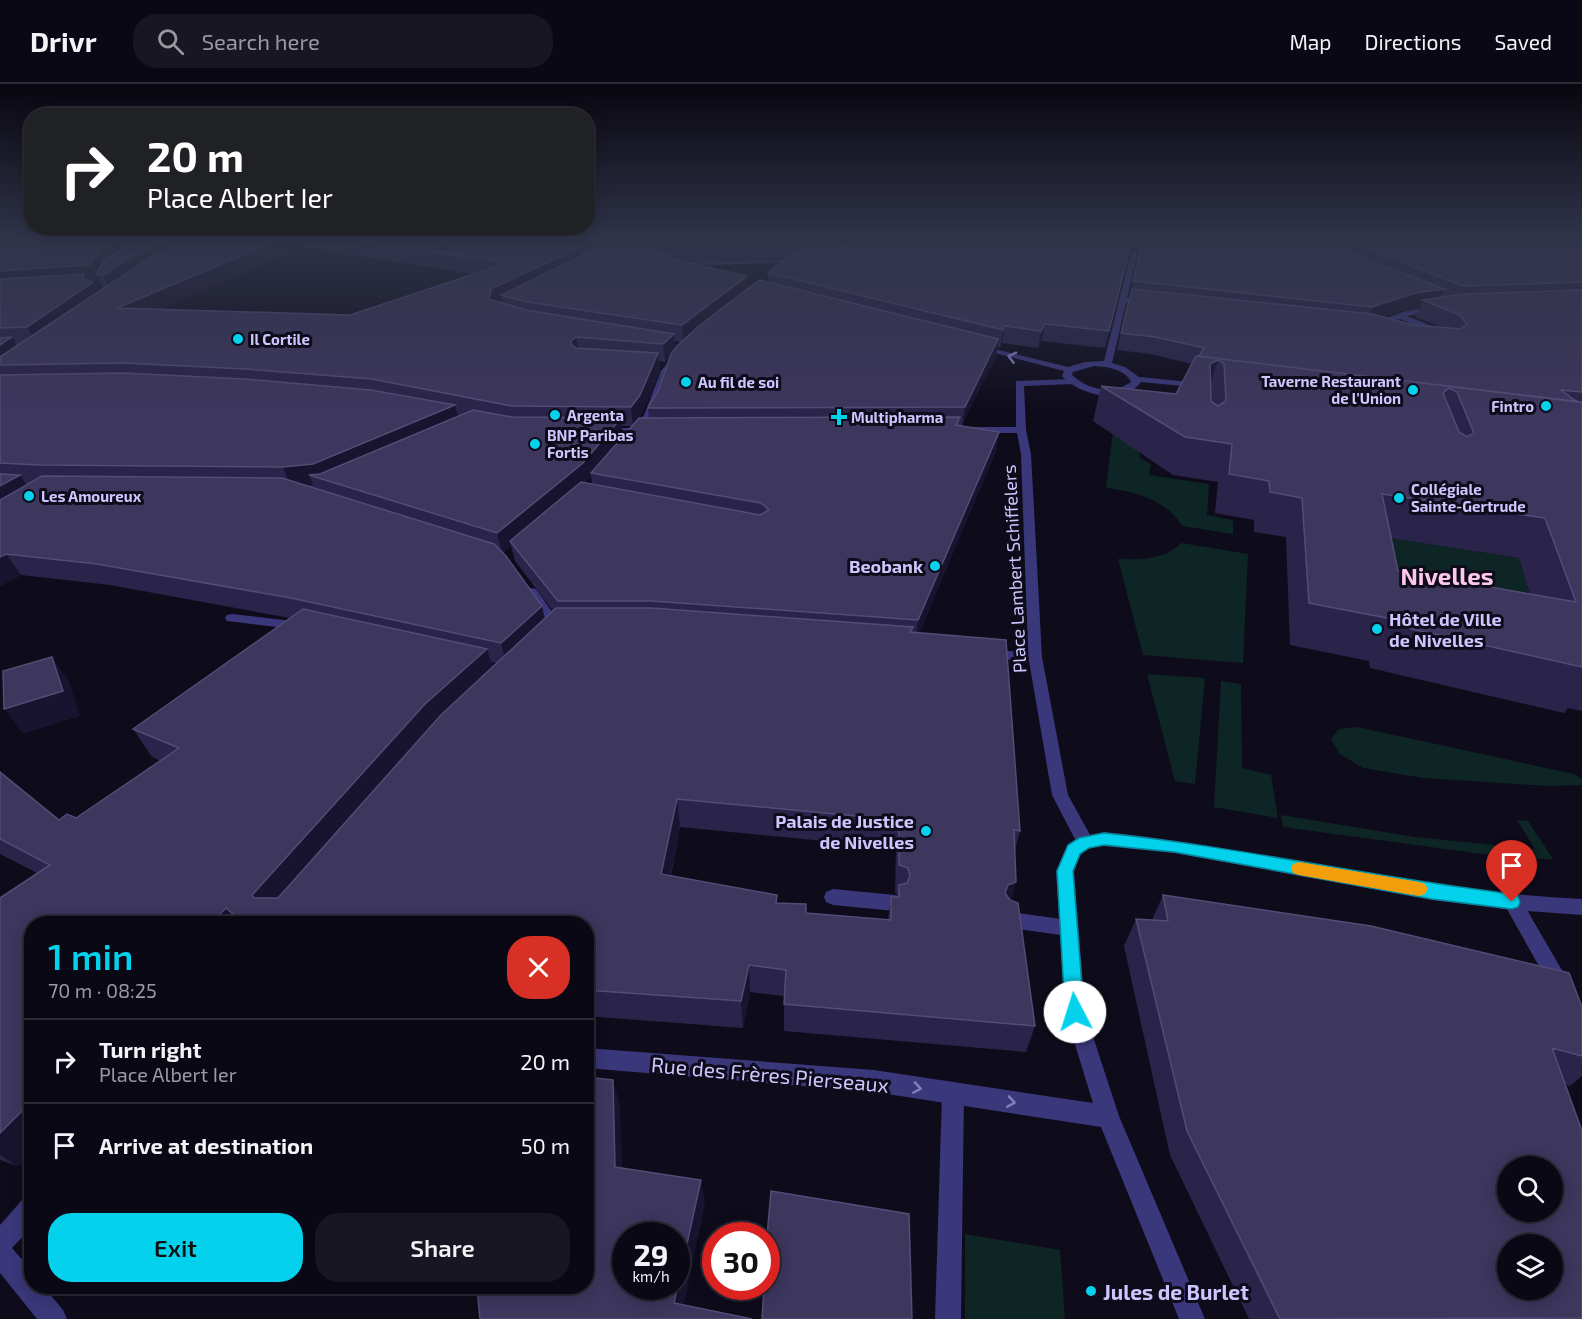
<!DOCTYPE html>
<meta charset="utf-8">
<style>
:root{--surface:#0a0814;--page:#181622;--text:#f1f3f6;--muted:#999aa0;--line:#2a2934;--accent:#04d2ed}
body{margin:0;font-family:"Exo 2",sans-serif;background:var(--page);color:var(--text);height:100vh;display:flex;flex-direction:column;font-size:22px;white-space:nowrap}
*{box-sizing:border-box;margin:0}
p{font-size:20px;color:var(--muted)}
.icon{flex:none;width:33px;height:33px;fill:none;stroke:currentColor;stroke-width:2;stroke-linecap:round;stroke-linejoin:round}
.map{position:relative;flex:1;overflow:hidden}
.side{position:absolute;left:24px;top:832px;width:570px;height:378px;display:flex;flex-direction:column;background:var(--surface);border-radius:24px;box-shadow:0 3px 15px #0003,0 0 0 2px var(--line)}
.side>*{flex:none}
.top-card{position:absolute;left:24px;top:24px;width:570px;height:126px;border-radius:24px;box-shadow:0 3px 15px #0003,0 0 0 2px var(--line);background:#202124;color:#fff;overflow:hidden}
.tools{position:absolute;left:1497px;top:1072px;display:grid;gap:12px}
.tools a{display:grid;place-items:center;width:66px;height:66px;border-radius:50%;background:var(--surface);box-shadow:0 3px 15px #0003,0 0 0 2px var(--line);font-size:30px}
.speed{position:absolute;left:612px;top:1138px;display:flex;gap:12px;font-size:30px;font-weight:700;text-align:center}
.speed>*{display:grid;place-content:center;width:78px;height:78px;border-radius:50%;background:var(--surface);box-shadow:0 3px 15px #0003,0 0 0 2px var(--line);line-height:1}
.speed small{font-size:15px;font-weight:400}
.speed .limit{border:9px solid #d22;background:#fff;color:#111}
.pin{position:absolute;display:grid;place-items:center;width:51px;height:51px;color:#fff;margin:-62px -26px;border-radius:50% 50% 50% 0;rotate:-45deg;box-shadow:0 0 6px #0007}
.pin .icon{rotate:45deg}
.me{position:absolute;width:66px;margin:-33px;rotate:355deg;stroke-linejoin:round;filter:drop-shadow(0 0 4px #0008)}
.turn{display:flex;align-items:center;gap:21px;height:126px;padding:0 24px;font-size:27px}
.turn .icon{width:78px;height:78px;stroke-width:2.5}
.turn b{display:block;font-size:42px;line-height:51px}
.round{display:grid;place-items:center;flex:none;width:63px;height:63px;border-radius:24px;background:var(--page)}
.summary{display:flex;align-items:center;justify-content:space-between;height:102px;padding:0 24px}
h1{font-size:36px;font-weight:600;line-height:45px;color:var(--accent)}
.action{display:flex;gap:12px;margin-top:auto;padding:12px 24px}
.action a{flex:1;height:69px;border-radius:24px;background:var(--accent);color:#111;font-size:24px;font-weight:600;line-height:69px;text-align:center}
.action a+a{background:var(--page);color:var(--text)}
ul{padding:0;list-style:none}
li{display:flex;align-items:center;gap:18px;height:84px;padding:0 24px;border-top:2px solid var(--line)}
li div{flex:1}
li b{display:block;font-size:22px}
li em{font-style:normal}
header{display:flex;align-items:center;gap:36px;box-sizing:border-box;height:84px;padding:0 30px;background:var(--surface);border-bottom:2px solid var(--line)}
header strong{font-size:28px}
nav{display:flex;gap:33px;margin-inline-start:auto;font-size:21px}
.search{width:420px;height:54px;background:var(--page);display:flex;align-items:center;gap:15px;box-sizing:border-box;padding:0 21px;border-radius:24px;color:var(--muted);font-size:22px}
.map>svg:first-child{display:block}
.green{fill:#0e2525}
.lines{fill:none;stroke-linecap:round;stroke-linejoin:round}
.service{fill:#3a377a;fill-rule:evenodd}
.pedestrian{fill:#3a377a;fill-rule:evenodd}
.minor{fill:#3a377a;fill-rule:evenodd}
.wall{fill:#2b244a;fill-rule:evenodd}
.shaded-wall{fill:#18132f}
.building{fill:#3d365d;stroke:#534c76;stroke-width:1.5;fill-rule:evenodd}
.oneway{stroke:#847ebc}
.route{fill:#04d2ed;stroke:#03889a;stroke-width:1.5}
.slow{fill:#f59e0b}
.poi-dot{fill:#04d2ed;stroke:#0e0b1b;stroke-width:2}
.labels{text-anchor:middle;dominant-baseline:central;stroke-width:6;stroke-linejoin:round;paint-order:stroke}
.far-poi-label{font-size:15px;font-weight:bold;fill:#cdc6fe;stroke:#0e0b1b;text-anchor:start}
.poi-label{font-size:18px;font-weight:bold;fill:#cdc6fe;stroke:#0e0b1b;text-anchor:end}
.street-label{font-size:18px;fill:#cdc6fe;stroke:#0e0b1b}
.near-street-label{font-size:21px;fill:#cdc6fe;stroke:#0e0b1b}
.near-poi-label{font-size:21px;font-weight:bold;fill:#cdc6fe;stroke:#0e0b1b;text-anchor:start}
.district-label{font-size:24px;font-weight:bold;fill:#fec8ea;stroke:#0e0b1b}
</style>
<header>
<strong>Drivr</strong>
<div class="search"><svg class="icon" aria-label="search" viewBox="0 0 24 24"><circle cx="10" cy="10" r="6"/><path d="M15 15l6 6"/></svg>Search here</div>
<nav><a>Map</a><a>Directions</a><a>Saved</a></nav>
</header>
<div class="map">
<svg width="1582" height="1235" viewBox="0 0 1582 1235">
<rect width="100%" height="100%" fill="#0e0b1b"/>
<path class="green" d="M1115 331 1142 366 1139 369 1140 374 1151 380 1149 391 1209 400 1207 431 1233 436V450L1182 442C1167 416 1134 407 1106 404Z
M1362 449 1519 474 1524 489 1564 497 1582 545 1375 528Z
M1181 459 1248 470 1243 579 1143 571 1118 475C1141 476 1164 476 1181 459Z
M1147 590 1205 594 1195 700 1175 697Z
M1221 597 1241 600 1242 684 1271 691 1278 734 1214 723Z
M1357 643 1574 690 1582 695V701L1549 702 1423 694 1363 684 1340 670 1331 655 1339 645Z
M1281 731 1415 753 1535 765 1517 736 1528 737 1553 775H1519L1283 743Z
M965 1150 1060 1166 1065 1235H965Z"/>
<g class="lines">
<path class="service" d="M833 805 895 811 902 813 904 819 902 825 895 827 833 821 826 818 824 813 826 808Z
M1512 810 1519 812 1567 895 1570 901 1567 907 1560 910 1553 907 1503 818 1505 812Z
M1010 828 1068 836 1075 838 1078 844 1075 850 1068 852 1010 844 1003 842 1000 836 1003 830Z
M953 999 961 1002 964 1010 961 1235H935L942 1010 945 1002Z"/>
<path class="pedestrian" d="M1072 295 1075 296V300L1024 302 1026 346 1031 370 1042 573 1068 711 1094 758 1091 763 1085 765 1079 763 1052 711 1029 577 987 574 980 570 987 566 1028 568 1021 370 1017 349H970L965 346 970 343H1016V297Z
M531 504 536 505 562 542 564 545 562 548H552L525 508Z
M232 530 300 538 307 542 300 546 227 537 225 534 227 531Z"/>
<path class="minor" d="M1161 166 1159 169 1137 171 1127 214 1152 218 1148 220 1126 219 1112 279 1125 283 1139 293 1201 299 1206 302 1204 304 1141 298C1123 322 1079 311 1062 292L1064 287 975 264 979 261 1068 283 1085 278 1104 277 1131 169ZM1094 282C1108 283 1125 285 1131 298 1113 311 1088 306 1072 291L1073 288Z
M801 175 803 178 678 182 675 180 678 178Z
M1438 222H1441V226L1407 232 1447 248V252H1441L1400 235 1372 243 1368 241 1406 227Z
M676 269 683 271 669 288 654 332 641 349H598L597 347 602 344H634L644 331 661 287Z
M1104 748C1215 759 1323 784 1432 800 1482 808 1532 812 1582 815V831L1512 826 1432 816 1174 769 1104 762 1089 764 1081 770 1074 787 1085 928 1119 1032 1205 1235H1179L1101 1043 874 1008 586 984V964L874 986 1093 1019 1065 928 1056 787 1068 761 1079 753Z
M32 1112V1143L12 1164 32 1187V1203H44L63 1226 67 1235H37L0 1189V1141L23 1115Z"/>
</g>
<path class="wall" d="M0 154H1582V627L1568 624 1564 629 1370 584 1369 577 1290 561 1286 453 1254 448V436L1215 429 1218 398 1173 391 1093 337 1101 302 1176 310 1192 280 1150 270 1117 266 1141 164 1137 165 1132 157 1105 264 1042 257 1038 264 1002 259 1000 264 997 263 996 272 962 341 958 342 999 348 996 367 919 549 1020 747 1015 766 1011 817 1035 942 1026 968 784 947V912L750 908 743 944 586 932V840H32L28 1078 17 1082 0 1076V814L37 789 0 770V688L59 736 76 734 161 677 152 673 133 645 290 534 110 501 21 491 0 502ZM302 163 361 172 476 190 350 231 160 225ZM788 174 768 189V198L747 206V192L677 176 705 177ZM98 194 103 205 98 208 90 197H97ZM1420 223 1415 233 1441 243 1413 241 1383 233 1409 225ZM674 257 681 258 675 265ZM671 272 659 305 648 324 649 334H639L642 330 660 287 659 277 665 278ZM622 342H632L623 352ZM591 392 592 400 586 398ZM1391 454 1519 474 1530 510 1398 487ZM511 462 515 477 553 527 545 534 503 469ZM491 578 495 579H497L493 583ZM680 743 896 764 895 809 897 810V813H891L888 836 806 829V820L777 819V811L671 792Z
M1163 811 1582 923V992L1570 1002 1565 1000 1582 1047V1235H1249L1170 1071 1124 862 1136 835 1152 836Z"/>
<path class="shaded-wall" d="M121 154H150L96 190 98 194 97 197H88L93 198 101 214 37 260 27 243 0 203V187L97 170Z
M175 154H219L111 207 103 192 128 175 152 163Z
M284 154H299L302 163 125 241 117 224Z
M457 154H471L473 164 437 169 436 165 438 162Z
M535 154H556L557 159 537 165Z
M838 154H979L796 173V158Z
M580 163 582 178 501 211 503 217 494 221 489 215 491 205Z
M747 192V208L683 259 682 241Z
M1444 205 1437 220 1423 216 1420 223 1409 225 1366 239 1372 223 1415 209Z
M1045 240 1042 257 1038 264 1041 247Z
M1005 242 1002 259 1000 264 1003 246Z
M674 250 675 267 665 278 663 260Z
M12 253 22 271 0 281V261Z
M576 253 579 271 571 260V257Z
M998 255 996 272 962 341 965 323Z
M658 269 660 287 642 330 633 342 631 323Z
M1218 276 1207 310 1210 280Z
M455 321 460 340 327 397 309 391 313 401 291 404 283 383Z
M621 334 623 352 591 389V392L586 398 510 457 511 462 502 469 497 449Z
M999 348 996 367 915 558 918 536Z
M20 391 33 412 0 430V402Z
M6 470 21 491 0 502V473Z
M542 522 547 544 507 582 501 559Z
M487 565 495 592 270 839 252 811 425 620Z
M52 573 69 597 80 632 23 650 4 625Z
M677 715 680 743 665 818 661 790Z
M1016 798 1009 826 1005 809 1008 801Z
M226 824 238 840H210Z
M749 881 750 908 743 944 741 917Z
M613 996 620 1021 623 1107 615 1083Z
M32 1017V1075L28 1078 17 1082 0 1071V1049Z
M701 1096 705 1119 681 1235 674 1219Z"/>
<path class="building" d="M0 154H121L97 170 89 181 0 187Z
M139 154H175L152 163 128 175 103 192 96 190 105 176Z
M195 154H284L117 224 350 231 507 179 337 154H457L438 162 436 165 440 169 478 154H507L580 163 491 205 489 215 526 226 674 250 663 260 576 253 571 257V260L576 264 658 269 640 311 631 323 512 322 372 295 245 285 124 279 0 281V273L157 169Z
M581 154H838L796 158 704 162 637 159Z
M917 154H1132V155L1109 247 1045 240 1041 247 1005 242 1003 246 768 189 796 167Z
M1231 154H1313L1444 205 1415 209 1372 223 1133 197 1142 159Z
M1340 154H1582V198L1463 202Z
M596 165 670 169 672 175 747 192 682 241 527 218 501 211Z
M84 190 83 195 93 198 27 243 0 244V195Z
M759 196 998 255 965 323 648 324 659 305 671 270 677 262 699 242Z
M1132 205 1372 230 1413 241 1460 245 1467 240 1460 231 1423 216 1463 210 1582 206V308L1561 306 1577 318 1199 272 1204 264 1155 253 1121 249Z
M12 253 0 261V254Z
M1196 272 1582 318V583L1394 541 1392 535 1309 519 1302 414 1270 408 1269 397 1229 390 1232 360 1185 353 1101 302 1176 310ZM1218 276 1224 280 1226 317 1218 322 1211 317 1210 280ZM1449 304 1457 308 1474 349 1467 353 1459 348 1443 309ZM1382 410 1545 434 1576 518 1398 487Z
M124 289 244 295 371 306 455 321 313 380 283 383 40 381 0 379V291Z
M473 326 512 333 621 334 583 379 497 449 309 391 320 390Z
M960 333 956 341 999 348 918 536 652 517H558L510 457 581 398 760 431 769 426 761 419 591 389 639 334Z
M0 390 20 391 0 402Z
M42 392 282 394 494 460 506 472 542 522 501 559 291 514 97 480 6 470 0 473V416Z
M556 524H651L913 543 910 548 1006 556 1020 747 1014 746 1016 798 1008 801 1005 809 1010 816 1018 819 1035 942 784 920 786 886 749 881 741 917 586 906V840H245L226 824 210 840H32V1017L0 1049V814L50 781 0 755V688L59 736 67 730 76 734 179 664 133 645 303 525 487 565 425 620 252 811 254 814H278L441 631ZM677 715 899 736V781L908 784 910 792 907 799 899 801V813H891V836L806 829V820L776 819 777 811 661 790Z
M52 573 63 607 4 625 3 587Z
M1163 811 1371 842 1569 889 1582 923V972L1552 964 1582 1047V1234L1280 1235 1187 1047 1136 835 1168 837ZM1508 1083H1552V1128H1508ZM1508 1161H1552V1206H1508Z
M586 993 613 996 615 1083 701 1096 674 1219 752 1235H480L477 1203H586ZM626 1152H676V1203H626Z
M771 1107 909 1130 912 1235H762L764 1203H766V1164Z"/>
<defs><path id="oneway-chevron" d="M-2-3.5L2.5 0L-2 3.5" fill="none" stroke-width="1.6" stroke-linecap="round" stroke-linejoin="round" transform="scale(1.5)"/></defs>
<g class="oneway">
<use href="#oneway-chevron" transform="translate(1012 273) rotate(-166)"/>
<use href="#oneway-chevron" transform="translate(917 1004) rotate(9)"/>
<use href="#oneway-chevron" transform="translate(1011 1018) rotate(9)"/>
</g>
<linearGradient id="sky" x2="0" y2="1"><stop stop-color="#08060f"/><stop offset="0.47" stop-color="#30344a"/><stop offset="1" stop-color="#30344a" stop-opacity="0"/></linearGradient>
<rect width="1582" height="327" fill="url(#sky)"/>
<path class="route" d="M1104 749C1241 763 1375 794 1512 810L1518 812 1520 818 1518 823 1512 825 1432 815 1174 768 1104 761 1089 764 1080 770 1073 787 1084 928 1082 934 1075 936 1068 934 1065 928 1057 787 1068 761 1079 754Z"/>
<path class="slow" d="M1299 778 1419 798 1425 800 1428 805 1425 810 1419 812 1299 791 1293 789 1291 784 1293 780Z"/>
<g class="poi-dot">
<circle cx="238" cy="255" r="6"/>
<circle cx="686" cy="298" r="6"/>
<circle cx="1413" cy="306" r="6"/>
<circle cx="1546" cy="322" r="6"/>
<circle cx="555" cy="331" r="6"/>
<path d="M836 324h6v6h6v6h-6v6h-6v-6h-6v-6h6z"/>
<circle cx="535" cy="360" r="6"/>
<circle cx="29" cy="412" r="6"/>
<circle cx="1399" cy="414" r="6"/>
<circle cx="935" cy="482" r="6"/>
<circle cx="1377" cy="545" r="6"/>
<circle cx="926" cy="747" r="6"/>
<circle cx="1091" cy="1207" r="6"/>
</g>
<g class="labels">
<g class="far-poi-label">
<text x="250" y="255">Il Cortile</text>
<text x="1401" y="297" text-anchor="end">Taverne Restaurant<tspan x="1401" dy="17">de l'Union</tspan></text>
<text x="698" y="298">Au fil de soi</text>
<text x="1534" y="322" text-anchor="end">Fintro</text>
<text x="567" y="331">Argenta</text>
<text x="851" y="333">Multipharma</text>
<text x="547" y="351">BNP Paribas<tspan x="547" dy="17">Fortis</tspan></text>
<text x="1411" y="405">Collégiale<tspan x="1411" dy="17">Sainte-Gertrude</tspan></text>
<text x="41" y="412">Les Amoureux</text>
</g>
<g class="poi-label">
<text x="923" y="482">Beobank</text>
<text x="1389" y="535" text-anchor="start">Hôtel de Ville<tspan x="1389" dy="21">de Nivelles</tspan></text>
<text x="914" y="737">Palais de Justice<tspan x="914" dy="21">de Nivelles</tspan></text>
</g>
<g class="street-label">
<text transform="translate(1014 485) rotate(-93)">Place Lambert Schiffelers</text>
</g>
<g class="near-street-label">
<text transform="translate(770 990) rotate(5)">Rue des Frères Pierseaux</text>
</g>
<g class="near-poi-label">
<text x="1103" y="1207">Jules de Burlet</text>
</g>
<g class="district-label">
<text x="1447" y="491">Nivelles</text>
</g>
</g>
</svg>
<div class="tools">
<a><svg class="icon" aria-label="search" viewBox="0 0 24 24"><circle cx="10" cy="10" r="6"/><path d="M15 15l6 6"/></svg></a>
<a><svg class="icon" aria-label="layers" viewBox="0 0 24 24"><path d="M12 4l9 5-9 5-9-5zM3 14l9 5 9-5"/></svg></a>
</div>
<div class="speed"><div>29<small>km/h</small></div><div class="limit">30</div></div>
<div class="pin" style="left:1512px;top:818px;background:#d93025"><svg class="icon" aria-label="arrive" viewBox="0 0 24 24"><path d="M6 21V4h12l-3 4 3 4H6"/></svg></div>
<svg class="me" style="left:1075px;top:928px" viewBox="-20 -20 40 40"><circle r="19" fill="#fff"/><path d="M0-13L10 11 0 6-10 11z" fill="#04d2ed"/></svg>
<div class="top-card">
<div class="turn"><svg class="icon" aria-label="right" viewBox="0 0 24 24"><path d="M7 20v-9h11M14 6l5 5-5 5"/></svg><div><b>20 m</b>Place Albert Ier</div></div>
</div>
<section class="side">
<div class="summary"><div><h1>1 min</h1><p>70 m · 08:25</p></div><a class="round" style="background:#d93025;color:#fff"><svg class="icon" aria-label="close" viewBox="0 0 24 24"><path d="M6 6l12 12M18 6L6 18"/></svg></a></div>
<ul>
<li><svg class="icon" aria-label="right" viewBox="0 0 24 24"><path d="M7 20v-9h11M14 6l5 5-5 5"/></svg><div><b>Turn right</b><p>Place Albert Ier</p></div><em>20 m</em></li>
<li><svg class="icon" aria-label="arrive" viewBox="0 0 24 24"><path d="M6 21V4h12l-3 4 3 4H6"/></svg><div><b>Arrive at destination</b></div><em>50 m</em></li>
</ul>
<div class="action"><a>Exit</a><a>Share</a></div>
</section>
</div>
